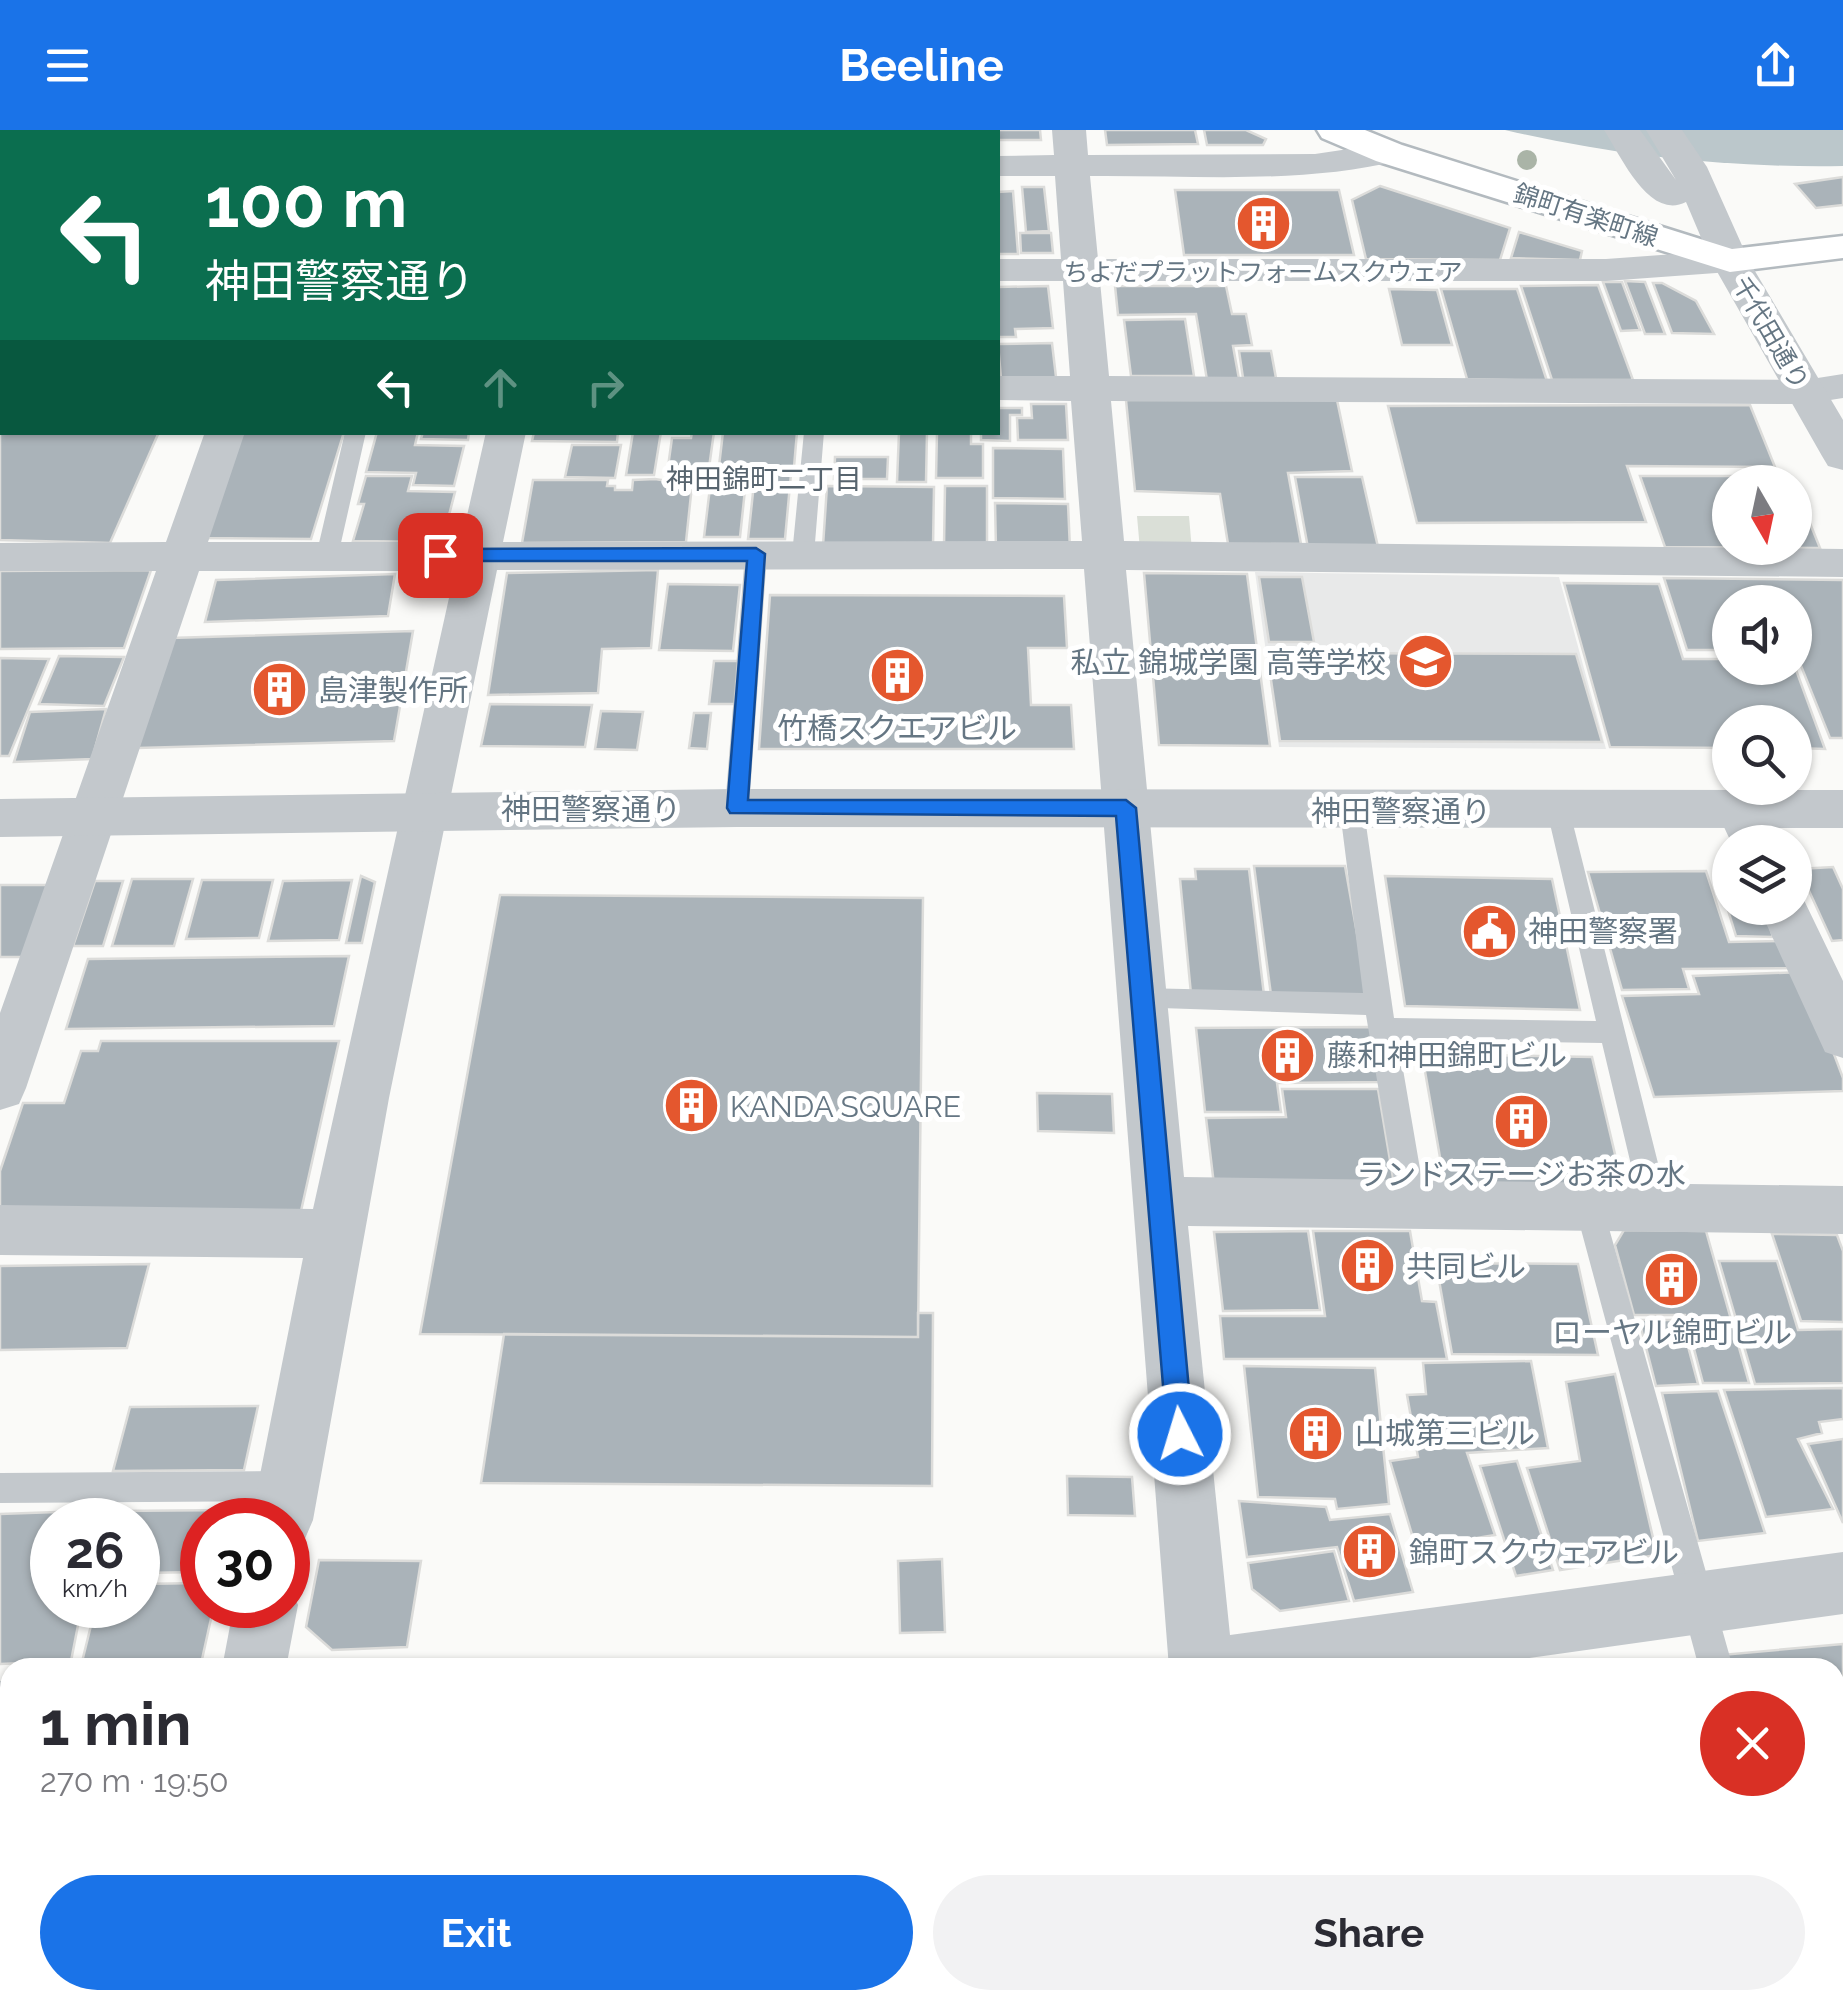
<!DOCTYPE html>
<meta charset="utf-8">
<style>
:root{--surface:#fff;--page:#f2f2f3;--text:#2b2b33;--muted:#7c7c81;--accent:#1a73e8}
body{margin:0;font-family:Raleway,"Noto Sans JP",sans-serif;background:var(--page);color:var(--text);height:100vh;display:flex;flex-direction:column;font-size:38px;white-space:nowrap}
*{box-sizing:border-box;margin:0}
p{font-size:32px;color:var(--muted)}
.icon{flex:none;width:55px;height:55px;fill:none;stroke:currentColor;stroke-width:2;stroke-linecap:round;stroke-linejoin:round}
.map{position:relative;flex:1;overflow:hidden}
.drawer{position:absolute;left:0px;top:1528px;width:1845px;height:352px;display:flex;flex-direction:column;background:var(--surface);border-radius:30px 30px 0 0;box-shadow:0 2px 8px #0004}
.drawer>*{flex:none}
.hud{position:absolute;left:0px;top:0px;width:1000px;height:305px;box-shadow:0 2px 8px #0004;background:#0b6e4f;color:#fff;overflow:hidden}
.needle{width:65px;rotate:171deg}
.controls{position:absolute;left:1712px;top:335px;display:grid;gap:20px}
.controls a{display:grid;place-items:center;width:100px;height:100px;border-radius:50%;background:var(--surface);box-shadow:0 2px 8px #0004;font-size:50px}
.speed{position:absolute;left:30px;top:1368px;display:flex;gap:20px;font-size:50px;font-weight:700;text-align:center}
.speed>*{display:grid;place-content:center;width:130px;height:130px;border-radius:50%;background:var(--surface);box-shadow:0 2px 8px #0004;line-height:1}
.speed small{font-size:25px;font-weight:400}
.speed .limit{border:15px solid #d22;background:#fff;color:#111}
.pin{position:absolute;display:grid;place-items:center;width:85px;height:85px;color:#fff;margin:-42px;border-radius:20px;box-shadow:0 5px 15px #0006}
.me{position:absolute;width:110px;margin:-55px;rotate:355deg;stroke-linejoin:round;filter:drop-shadow(0 0 8px #0008)}
.turn{display:flex;align-items:center;gap:35px;height:210px;padding:0 40px;font-size:45px}
.turn .icon{width:130px;height:130px;stroke-width:2.5}
.turn b{display:block;font-size:70px;line-height:85px}
.lanes{display:flex;align-items:center;height:95px;padding:0 40px;background:#0003;justify-content:center;gap:50px;direction:ltr}
.lanes .off{opacity:.35}
.round{display:grid;place-items:center;flex:none;width:105px;height:105px;border-radius:52px;background:var(--page)}
.headline{display:flex;align-items:center;justify-content:space-between;height:170px;padding:0 40px}
h1{font-size:60px;font-weight:700;line-height:75px}
.cta{display:flex;gap:20px;margin-top:auto;padding:20px 40px}
.cta a{flex:1;height:115px;border-radius:60px;background:var(--accent);color:#fff;font-size:40px;font-weight:700;line-height:115px;text-align:center}
.cta a+a{background:var(--page);color:var(--text)}
header{display:flex;justify-content:space-between;align-items:center;height:130px;padding:0 40px;background:var(--accent);color:#fff;font-size:45px;font-weight:700}
.map>svg:first-child{display:block}
.built{fill:#e8e9e9}
.green{fill:#dadfd7}
.water{fill:#bbc7cb}
.building{fill:#aab3b9;stroke:#dcdcda;stroke-width:2.5}
.lines{fill:none;stroke-linecap:round;stroke-linejoin:round}
.secondary-casing{stroke:#b3babf;stroke-width:5}
.service{fill:#c3c8cc;fill-rule:evenodd}
.minor{fill:#c3c8cc;fill-rule:evenodd}
.tertiary{fill:#c3c8cc;fill-rule:evenodd}
.secondary{fill:#fff;fill-rule:evenodd}
.tree{fill:#aab4a7}
.route{fill:#1a73e8;stroke:#114b97;stroke-width:2.5}
.labels{text-anchor:middle;dominant-baseline:central;stroke-width:10;stroke-linejoin:round;paint-order:stroke}
.far-street-label{font-size:25px;fill:#657683;stroke:#fff}
.far-poi-label{font-size:25px;fill:#657683;stroke:#fff}
.far-neighbourhood-label{font-size:28px;fill:#57646e;stroke:#fff}
.poi-label{font-size:30px;fill:#657683;stroke:#fff;text-anchor:start}
.street-label{font-size:30px;fill:#657683;stroke:#fff}
</style>
<header><svg class="icon" aria-label="menu" viewBox="0 0 24 24"><path d="M4 6h16M4 12h16M4 18h16"/></svg>Beeline<svg class="icon" aria-label="share" viewBox="0 0 24 24"><path d="M12 15V3M7 8l5-5 5 5M5 13v7h14v-7"/></svg></header>
<div class="map">
<svg width="1843" height="1878" viewBox="0 0 1843 1878">
<rect width="100%" height="100%" fill="#fafaf8"/>
<path class="built" d="M1255 442 1559 447 1606 619 1279 617Z"/>
<path class="green" d="M1137 386H1189L1192 421 1140 420Z"/>
<path class="water" d="M1505 0H1843V36C1730 38 1615 26 1505 0Z"/>
<path class="building" d="M599 0H700L598 2Z
M797 0H900L796 2Z
M914 0H1040L1041 10H998V2Z
M1105 0H1195L1198 14 1107 15Z
M1204 0H1246L1266 9 1263 15H1207Z
M1843 47V75L1816 78 1795 54Z
M1380 56 1510 98 1500 130 1366 129 1352 70Z
M1022 57H1044L1049 101 1026 102Z
M1175 60H1339L1354 125H1184Z
M1013 61 1018 124H998V62Z
M1519 102 1582 121 1580 130 1511 128Z
M1020 103H1051L1053 123H1021Z
M1625 151 1645 152 1665 204H1645Z
M1603 152H1622L1640 200 1621 201Z
M1653 153H1662L1696 171 1714 204 1672 203Z
M1598 155 1633 250H1552L1521 156Z
M1048 156 1053 198 1015 199 1016 207H998V157Z
M1115 156H1226L1232 184H1246L1252 215 1233 216 1239 249 1207 250 1196 184 1118 185Z
M1389 159 1437 160 1452 215H1402Z
M1441 159H1517L1547 251 1467 249Z
M1185 189 1194 246H1131L1124 190Z
M1052 213 1056 247 1001 248 998 214Z
M1239 221H1271L1276 248H1243Z
M0 264 2 302H159L110 413 0 410Z
M1126 270H1337L1352 341 1288 343 1301 414H1228L1220 364 1135 361Z
M1031 274H1066L1068 310H1018L1017 288H1032Z
M1750 275 1775 337 1627 336 1646 392 1417 393 1388 276Z
M998 278H1022V285H1010V311L981 310V302H998Z
M241 302H344L311 409 203 408Z
M377 302H418L415 315 464 316 454 356 413 355 416 343 366 342Z
M423 302H469L468 310 421 309Z
M534 302H618L617 312 532 311Z
M633 302H661L654 345H626Z
M692 302H714L708 345 667 344 672 308H691Z
M723 302H797L794 337 719 336Z
M899 302H927L926 352H897Z
M937 302H971V314H983V348H936Z
M572 315H621L615 348 565 347Z
M993 318 1063 319 1065 369 993 368Z
M835 327H888L887 349H834Z
M712 341H747L740 407H704Z
M755 344H791L785 409H748Z
M366 346H412L408 361 455 362 442 412 353 411 364 374H358Z
M1640 346H1791L1794 352H1730V418H1795V356L1820 418 1665 417Z
M1295 347H1362L1378 417 1308 418Z
M655 349 692 355 686 412 522 413 533 350H608L607 356H615V360H632L633 350Z
M827 356 934 357 933 417 823 416Z
M945 356H987V416H944Z
M995 373 1068 374 1070 419 996 418Z
M151 440 124 518 0 519V441Z
M658 440 651 518 602 519 598 563 488 565 507 443Z
M1144 443 1247 444 1270 616 1159 615Z
M395 444 388 486 205 492 216 450Z
M1259 447H1302L1314 512H1269Z
M1664 448 1843 450V608H1830L1795 521V472H1730V520H1687Z
M1564 453 1659 454 1683 529H1730V538L1795 537 1825 619 1795 618V592H1730V618L1610 617Z
M668 454 740 455 733 521 659 520Z
M770 465 1064 466 1067 518H1028L1031 575H1071L1074 619H759Z
M413 501 394 611 138 618 170 508Z
M1267 523 1576 524 1602 612 1280 611Z
M59 526 124 527 104 576 39 574Z
M0 528 49 529 9 626H0Z
M714 531H740L736 574H709Z
M490 574 592 575 585 617 481 616Z
M106 579 92 629 14 632 30 582Z
M601 581 643 582 637 620 595 619Z
M694 583H711L707 619 689 618Z
M1254 736H1345L1368 865H1271Z
M1833 737 1843 759V810L1832 811 1799 739Z
M1715 738H1730V778H1764L1773 807 1736 806Z
M1195 739H1249L1264 865 1191 864 1180 749H1196Z
M1706 741 1729 812 1785 811 1794 838 1683 839 1689 859 1622 860 1588 742Z
M361 746 375 752 362 813H346Z
M1385 746 1552 749 1580 880 1405 876Z
M132 749H193L174 816H112Z
M202 750H273L259 808 186 809Z
M352 750 339 810 268 811 283 751Z
M95 751H123L103 816H73Z
M0 755H52L28 827H0Z
M500 765 923 768 918 1207 420 1204Z
M349 826 334 896 66 899 88 829Z
M1803 842 1843 948V961L1654 967 1622 866 1699 864 1693 846Z
M1371 897 1382 952 1277 953 1281 982H1205L1196 898Z
M101 911H339L301 1081H0V1041L23 973H64L81 921H98Z
M1422 924 1592 927 1623 1058 1445 1056Z
M1282 959H1378L1394 1054 1214 1055 1206 988 1286 987Z
M1037 963 1112 964 1114 1003 1038 1001Z
M1624 1100 1706 1101 1749 1253H1703L1685 1185H1634L1615 1115Z
M1308 1101 1320 1180 1223 1181 1214 1102Z
M1313 1101H1410L1422 1171 1436 1172 1447 1229H1224L1220 1186H1325Z
M1772 1104 1837 1105 1843 1121V1192L1801 1191Z
M1719 1131H1777L1798 1200 1843 1199V1253L1755 1254Z
M1436 1133 1578 1134 1598 1225 1452 1224Z
M149 1134 127 1218 0 1220V1136Z
M918 1183H933L932 1356 481 1353 504 1204 918 1207Z
M1639 1190H1681L1698 1254 1656 1256Z
M1531 1231 1548 1318 1467 1323 1495 1405 1416 1418 1390 1331 1418 1327 1407 1265 1426 1264 1423 1233Z
M1244 1236 1375 1238 1389 1374 1337 1379 1335 1369 1258 1367Z
M1615 1244 1657 1425 1560 1440 1527 1338 1580 1331 1566 1252Z
M1843 1258V1289L1819 1292 1822 1303 1798 1309 1833 1379 1766 1387 1724 1260Z
M1718 1261 1765 1403 1698 1411 1662 1263Z
M258 1276 244 1340 113 1341 130 1277Z
M1843 1309V1393L1808 1314Z
M1517 1331 1553 1440 1516 1446 1480 1336Z
M1067 1346 1132 1347 1135 1386 1068 1385Z
M1239 1371 1326 1377 1330 1390 1390 1384 1413 1462 1354 1471 1337 1417 1247 1427Z
M235 1380 233 1390H202V1442L138 1443V1390H110L112 1381Z
M57 1382 65 1390H52V1475H82L71 1531 0 1534V1384Z
M1334 1421 1349 1471 1280 1481 1252 1459 1248 1433Z
M942 1429 945 1502 900 1503 898 1431Z
M319 1430 421 1431 407 1517 332 1520 306 1497Z
M202 1453V1475H214L201 1534 81 1536 96 1475H138V1454Z
M1843 1514V1848L1835 1849V1538H1725L1721 1525Z
M10 1651V1842L0 1843V1652Z
M716 1870V1878H624V1873Z
M727 1870H799V1878H727Z
M809 1870H951V1878H809Z
M967 1870H1162V1878H968Z
M1279 1870H1390L1421 1878H1279Z
M1579 1870H1787L1790 1878H1607Z"/>
<g class="lines">
<defs>
<path id="secondary" d="M1317 0H1365L1402 15 1732 119 1843 106V128L1730 142 1376 31 1322 8Z"/>
</defs>
<use href="#secondary" class="secondary-casing"/>
<path class="service" d="M0 132H2V144H0Z
M345 302H366L338 426 327 434 316 426Z
M804 302H824L814 425 803 432 792 425Z
M756 417 767 424 749 678 746 685H728L725 678 745 424Z
M1352 672 1361 674 1364 681 1394 888 1596 891 1547 681 1550 674H1568L1669 1077 1665 1086 1655 1090 1645 1086 1641 1077 1602 913 1398 910 1426 1074 1422 1083 1412 1087 1402 1083 1398 1074 1366 885 1131 877 1127 869 1131 861 1140 858 1363 863 1340 681 1343 674Z
M1589 1064 1599 1068 1603 1077 1733 1538H1699L1575 1077 1579 1068Z
M288 1341 299 1345 304 1356 299 1367 288 1371 0 1373V1343Z
M1835 1856 1843 1869V1878H1809L1806 1870H1835Z"/>
<path class="minor" d="M546 0H580V2H546Z
M1052 0H1086L1088 25 1315 24 1389 13 1401 16 1406 23 1401 30C1301 55 1192 45 1090 46L1098 129H1606L1730 120 1743 123 1748 131 1743 139 1730 142 1606 151H1100L1109 246 1805 250 1843 244V268L1805 274 1111 271 1124 411 1843 419V447L1126 440 1184 1047 1843 1056V1104L1188 1096 1230 1505 1843 1422V1484L1458 1538H1169L1084 439 497 440 389 968 313 1390 304 1411 288 1418V1390H251L303 1128 0 1125V1075L313 1079 455 441H199L26 958 19 974 0 980V883L156 441H0V413L166 412 205 302H245L208 412H461L486 302H526L503 412 1082 411 1071 271 998 270V246H1070L1063 151H998V129H1061L1055 46H998V26L1054 25Z
M0 28H2V48H0Z
M0 242H2V266H0Z
M1741 664 1758 669 1779 712H1731L1717 682 1724 669Z
M1795 762 1801 764 1843 851V928L1825 922 1759 778H1795Z
M288 1452 298 1475 286 1538H222L234 1475H288Z
M10 1550V1616L0 1617V1551Z
M0 1840H10V1870H164L161 1878H0Z
M170 1870H240V1878H168Z
M1200 1870H1270L1271 1878H1199Z
M1445 1870H1542L1546 1878H1448Z"/>
<path class="tertiary" d="M1604 0H1640L1676 50 1646 0H1682L1707 37 1749 131 1843 290V340L1828 336 1822 326 1711 131 1686 72C1649 91 1621 26 1604 0Z
M737 659 1843 660V698L737 697 0 707V669Z"/>
<use href="#secondary" class="secondary"/>
</g>
<circle class="tree" cx="1527" cy="30" r="10"/>
<path class="route" d="M756 418 765 424 748 670H1126L1136 678 1193 1304 1189 1313 1180 1317 1171 1313 1167 1304 1116 686 730 683 727 678 747 431H440L430 425 440 419Z"/>
<defs>
<symbol id="building-disc" viewBox="-11 -11 22 22"><circle r="9.5" fill="#e4572e" stroke="#fff"/><path d="M-4-6H4V6H1V3H-1V6H-4ZM-2.5-4.3h1.7v1.8h-1.7ZM.8-4.3h1.7v1.8H.8ZM-2.5-1h1.7V.8h-1.7ZM.8-1h1.7V.8H.8Z" fill="#fff"/></symbol>
<symbol id="school-disc" viewBox="-11 -11 22 22"><circle r="9.5" fill="#e4572e" stroke="#fff"/><path d="M0-5L7-2L0 1L-7-2ZM-4 1L0 2.5L4 1V4Q0 6-4 4Z" fill="#fff"/></symbol>
<symbol id="civic-disc" viewBox="-11 -11 22 22"><circle r="9.5" fill="#e4572e" stroke="#fff"/><path d="M-.6-6.5H3V-4.5H.6V-3L4-1V1h2V6H-6V1h2V-1L-.6-3ZM-1.2 2.5V6h2.4V2.5Z" fill="#fff"/></symbol>
</defs>
<g fill-rule="evenodd">
<use href="#building-disc" x="1232" y="62" width="63" height="63"/>
<use href="#school-disc" x="1394" y="500" width="63" height="63"/>
<use href="#building-disc" x="866" y="514" width="63" height="63"/>
<use href="#building-disc" x="248" y="528" width="63" height="63"/>
<use href="#civic-disc" x="1458" y="770" width="63" height="63"/>
<use href="#building-disc" x="1256" y="894" width="63" height="63"/>
<use href="#building-disc" x="660" y="944" width="63" height="63"/>
<use href="#building-disc" x="1490" y="960" width="63" height="63"/>
<use href="#building-disc" x="1336" y="1104" width="63" height="63"/>
<use href="#building-disc" x="1640" y="1118" width="63" height="63"/>
<use href="#building-disc" x="1284" y="1272" width="63" height="63"/>
<use href="#building-disc" x="1338" y="1390" width="63" height="63"/>
</g>
<g class="labels">
<g class="far-street-label">
<text transform="translate(1586 85) rotate(18)">錦町有楽町線</text>
<text transform="translate(1771 203) rotate(60)">千代田通り</text>
</g>
<g class="far-poi-label">
<text x="1263" y="142">ちよだプラットフォームスクウェア</text>
</g>
<g class="far-neighbourhood-label">
<text x="764" y="349">神田錦町二丁目</text>
</g>
<g class="poi-label">
<text x="1386" y="532" text-anchor="end">私立 錦城学園 高等学校</text>
<text x="318" y="560">島津製作所</text>
<text x="897" y="598" text-anchor="middle">竹橋スクエアビル</text>
<text x="1528" y="801">神田警察署</text>
<text x="1327" y="925">藤和神田錦町ビル</text>
<text x="730" y="976">KANDA SQUARE</text>
<text x="1521" y="1044" text-anchor="middle">ランドステージお茶の水</text>
<text x="1406" y="1136">共同ビル</text>
<text x="1672" y="1202" text-anchor="middle">ローヤル錦町ビル</text>
<text x="1355" y="1303">山城第三ビル</text>
<text x="1409" y="1422">錦町スクウェアビル</text>
</g>
<g class="street-label">
<text x="591" y="679">神田警察通り</text>
<text x="1401" y="681">神田警察通り</text>
</g>
</g>
</svg>
<div class="controls">
<a><svg class="needle" viewBox="-14 -14 28 28"><path d="M0-13l5 13h-10z" fill="#e53935"/><path d="M0 13l5-13h-10z" fill="#7c7c81"/></svg></a>
<a><svg class="icon" aria-label="sound" viewBox="0 0 24 24"><path d="M4 9h4l5-4v14l-5-4H4zM17 9q2 3 0 6"/></svg></a>
<a><svg class="icon" aria-label="search" viewBox="0 0 24 24"><circle cx="10" cy="10" r="6"/><path d="M15 15l6 6"/></svg></a>
<a><svg class="icon" aria-label="layers" viewBox="0 0 24 24"><path d="M12 4l9 5-9 5-9-5zM3 14l9 5 9-5"/></svg></a>
</div>
<div class="speed"><div>26<small>km/h</small></div><div class="limit">30</div></div>
<div class="pin" style="left:440px;top:425px;background:#d93025"><svg class="icon" aria-label="arrive" viewBox="0 0 24 24"><path d="M6 21V4h12l-3 4 3 4H6"/></svg></div>
<svg class="me" style="left:1180px;top:1304px" viewBox="-20 -20 40 40"><circle r="17" fill="#1a73e8" stroke="#fff" stroke-width="3"/><path d="M0-11L8 9 0 5-8 9z" fill="#fff"/></svg>
<div class="hud">
<div class="turn"><svg class="icon" aria-label="left" viewBox="0 0 24 24"><path d="M17 20v-9H6M10 6l-5 5 5 5"/></svg><div><b>100 m</b>神田警察通り</div></div>
<div class="lanes"><svg class="icon" aria-label="left" viewBox="0 0 24 24"><path d="M17 20v-9H6M10 6l-5 5 5 5"/></svg><svg class="icon off" aria-label="ahead" viewBox="0 0 24 24"><path d="M12 20V5M6 11l6-6 6 6"/></svg><svg class="icon off" aria-label="right" viewBox="0 0 24 24"><path d="M7 20v-9h11M14 6l5 5-5 5"/></svg></div>
</div>
<section class="drawer">
<div class="headline"><div><h1>1 min</h1><p>270 m · 19:50</p></div><a class="round" style="background:#d93025;color:#fff"><svg class="icon" aria-label="close" viewBox="0 0 24 24"><path d="M6 6l12 12M18 6L6 18"/></svg></a></div>
<div class="cta"><a>Exit</a><a>Share</a></div>
</section>
</div>
